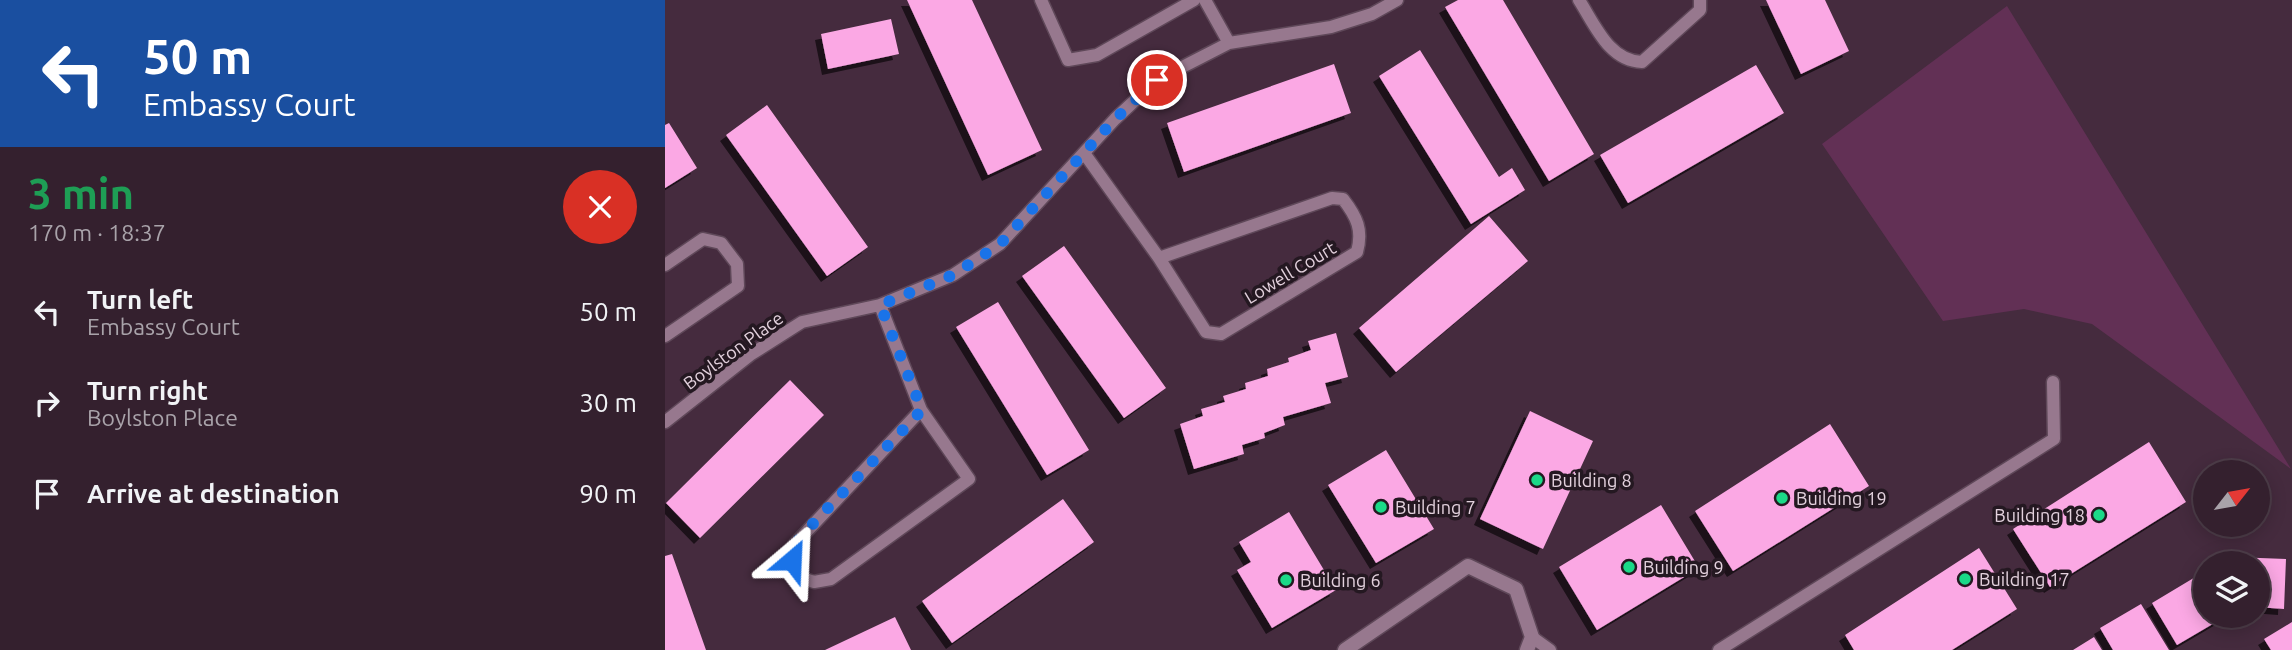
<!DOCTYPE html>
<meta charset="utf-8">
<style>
:root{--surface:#34202e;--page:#3c2836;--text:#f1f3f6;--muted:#a9a3aa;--line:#4e3e4a}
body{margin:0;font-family:Ubuntu,sans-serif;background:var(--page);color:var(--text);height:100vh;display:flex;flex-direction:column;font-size:26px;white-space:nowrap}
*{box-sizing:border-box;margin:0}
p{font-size:23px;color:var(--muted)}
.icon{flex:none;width:38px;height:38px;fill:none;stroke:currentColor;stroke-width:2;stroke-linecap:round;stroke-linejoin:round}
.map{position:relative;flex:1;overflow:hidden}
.side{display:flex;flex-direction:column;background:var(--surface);width:665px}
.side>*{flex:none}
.guide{background:#1a4fa0;color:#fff;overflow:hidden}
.needle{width:46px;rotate:59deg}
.buttons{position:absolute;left:1528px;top:460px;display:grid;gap:14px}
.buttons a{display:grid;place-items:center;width:77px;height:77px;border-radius:50%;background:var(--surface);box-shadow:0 4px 18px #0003,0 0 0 2px var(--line);font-size:35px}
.pin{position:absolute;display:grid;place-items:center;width:60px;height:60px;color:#fff;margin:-30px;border:4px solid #fff;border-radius:50%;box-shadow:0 2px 7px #0007}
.me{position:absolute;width:77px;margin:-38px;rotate:26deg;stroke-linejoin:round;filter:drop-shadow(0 0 5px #0008)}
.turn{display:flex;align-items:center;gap:24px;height:147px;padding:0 28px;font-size:32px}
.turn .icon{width:91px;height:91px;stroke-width:2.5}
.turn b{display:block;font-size:49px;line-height:60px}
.round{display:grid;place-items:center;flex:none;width:74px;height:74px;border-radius:37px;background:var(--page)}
.head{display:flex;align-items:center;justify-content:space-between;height:119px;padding:0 28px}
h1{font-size:42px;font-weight:700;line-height:52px;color:#1e9e55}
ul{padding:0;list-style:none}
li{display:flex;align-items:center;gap:21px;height:91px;padding:0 28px}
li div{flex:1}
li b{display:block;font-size:26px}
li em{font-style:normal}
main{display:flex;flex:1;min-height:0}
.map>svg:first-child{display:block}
.green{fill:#623055}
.building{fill:#fba8e4;filter:url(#shadow)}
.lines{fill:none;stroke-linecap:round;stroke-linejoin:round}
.service-casing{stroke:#5f4859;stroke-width:15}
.minor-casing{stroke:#5f4859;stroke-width:17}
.service{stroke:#97788e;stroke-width:12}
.minor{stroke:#97788e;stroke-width:14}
.route{stroke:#1a73e8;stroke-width:12;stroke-dasharray:0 21.6}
.poi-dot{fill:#1bd988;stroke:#241821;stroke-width:2.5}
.labels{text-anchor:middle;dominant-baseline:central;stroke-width:7;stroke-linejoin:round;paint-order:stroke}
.street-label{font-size:18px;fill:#e3d1dd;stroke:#241821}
.poi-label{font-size:18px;fill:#e3d1dd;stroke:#241821;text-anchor:start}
</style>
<main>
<section class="side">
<div class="guide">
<div class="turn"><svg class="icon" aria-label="left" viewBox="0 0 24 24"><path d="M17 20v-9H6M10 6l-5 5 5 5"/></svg><div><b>50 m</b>Embassy Court</div></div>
</div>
<div class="head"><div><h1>3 min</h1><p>170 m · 18:37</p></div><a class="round" style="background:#d93025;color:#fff"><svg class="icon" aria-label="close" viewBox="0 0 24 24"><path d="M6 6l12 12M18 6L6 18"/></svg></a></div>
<ul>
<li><svg class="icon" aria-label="left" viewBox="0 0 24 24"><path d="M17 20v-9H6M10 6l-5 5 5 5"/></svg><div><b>Turn left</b><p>Embassy Court</p></div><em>50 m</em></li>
<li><svg class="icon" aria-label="right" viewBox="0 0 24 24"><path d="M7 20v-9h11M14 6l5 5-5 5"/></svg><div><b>Turn right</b><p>Boylston Place</p></div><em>30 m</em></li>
<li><svg class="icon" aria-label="arrive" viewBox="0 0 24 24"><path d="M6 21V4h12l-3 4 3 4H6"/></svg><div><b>Arrive at destination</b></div><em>90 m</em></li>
</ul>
</section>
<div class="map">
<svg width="1627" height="650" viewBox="0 0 1627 650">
<defs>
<filter id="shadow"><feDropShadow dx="-6" dy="6" stdDeviation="0" flood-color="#0009"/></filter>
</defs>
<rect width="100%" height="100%" fill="#452b3e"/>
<path class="green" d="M1342 6 1626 469 1427 324 1359 309 1278 321 1157 144Z"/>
<path class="building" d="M242 0H307L377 150 323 175Z
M793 0H838L929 154 884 181 780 7Z
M1101 0H1160L1184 51 1136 74Z
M226 19 234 54 163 69 156 34Z
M755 50 834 177 847 168 860 190 806 224 714 76Z
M669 64 686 113 519 172 502 123Z
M1091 65 1119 113 963 203 935 155Z
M102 105 203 247 162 276 61 135Z
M4 123 32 168 0 188V125Z
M824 216 863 261 731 372 694 328Z
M399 246 501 388 459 418 357 276Z
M333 302 424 450 382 475 291 327Z
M671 333 683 377 660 383 666 403 618 417 620 425 599 433 600 438 577 445 579 454 529 469 515 424 538 416 536 409 560 402 558 396 581 389 580 383 603 376 602 369 624 362 623 358 646 350 643 341Z
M125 380 159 415 35 538 1 503Z
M865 411 928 441 878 549 815 519Z
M1165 424 1204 486 1068 571 1030 511Z
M1484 442 1521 502 1385 587 1348 529Z
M721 450 769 529 711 563 663 485Z
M398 499 429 542 287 643 257 601Z
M996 505 1034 568 932 630 894 567Z
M624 512 671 590 607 628 572 570 586 562 574 542Z
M1314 548 1352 609 1287 650H1189L1180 635Z
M7 554 41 650H0V556Z
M1569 557 1621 559 1619 609 1592 607V564H1569Z
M1532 576 1540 589V616L1558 618 1512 645 1487 603Z
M1476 604 1504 650H1448L1435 628Z
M230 617 246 650H160Z
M1627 622V650H1606L1599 639Z
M1429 637 1437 650H1408Z"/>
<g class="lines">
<defs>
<path id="service" d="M376 0 403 60 432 55 529 0
M540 0 564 43
M914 0C930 25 944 61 977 62L1035 10V0
M419 153 494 258 541 332 556 334 692 252C698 230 692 217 678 199L667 198 494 258
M0 265 38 239 56 243 72 264 73 286 0 336
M215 305 256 410 304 479 166 579 149 582 134 577 127 560 129 545 256 410
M0 422 85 355 137 322 215 305 288 275 335 244 450 119 492 80 564 43 666 27 707 14 732 0
M867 637 885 650
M1054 650 1389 439 1388 382"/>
<path id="minor" d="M680 650 803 566 851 589 867 637 862 650"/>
</defs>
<use href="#service" class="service-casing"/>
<use href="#minor" class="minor-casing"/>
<use href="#service" class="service"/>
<use href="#minor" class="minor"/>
</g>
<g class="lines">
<path class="route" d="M127 560 130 545 139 533 257 410 215 305 288 275 335 244 450 119 492 80"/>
</g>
<g class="poi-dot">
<circle cx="872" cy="480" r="7"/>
<circle cx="1117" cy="498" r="7"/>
<circle cx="716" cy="507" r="7"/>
<circle cx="1434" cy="515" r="7"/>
<circle cx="964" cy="567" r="7"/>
<circle cx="1300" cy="579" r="7"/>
<circle cx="621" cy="580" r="7"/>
</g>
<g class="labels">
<g class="street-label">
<text transform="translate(625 272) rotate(-31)">Lowell Court</text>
<text transform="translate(68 350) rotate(-36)">Boylston Place</text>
</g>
<g class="poi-label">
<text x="886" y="480">Building 8</text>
<text x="1131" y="498">Building 19</text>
<text x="730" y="507">Building 7</text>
<text x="1420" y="515" text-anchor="end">Building 18</text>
<text x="978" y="567">Building 9</text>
<text x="1314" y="579">Building 17</text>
<text x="635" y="580">Building 6</text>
</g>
</g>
</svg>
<div class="buttons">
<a><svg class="needle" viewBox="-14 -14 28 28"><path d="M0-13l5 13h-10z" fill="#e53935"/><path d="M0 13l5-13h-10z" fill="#a9a3aa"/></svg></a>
<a><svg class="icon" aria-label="layers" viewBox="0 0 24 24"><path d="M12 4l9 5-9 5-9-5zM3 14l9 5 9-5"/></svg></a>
</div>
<div class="pin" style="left:492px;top:80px;background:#d93025"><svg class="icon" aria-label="arrive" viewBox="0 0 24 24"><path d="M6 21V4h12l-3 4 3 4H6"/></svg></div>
<svg class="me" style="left:127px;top:560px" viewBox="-20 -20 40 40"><path d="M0-17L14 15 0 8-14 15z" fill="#1a73e8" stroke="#fff" stroke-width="4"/></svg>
</div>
</main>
